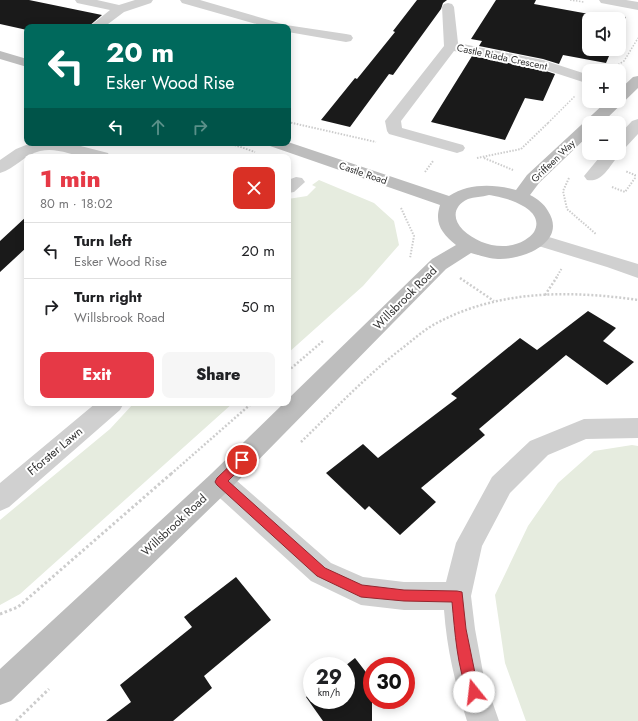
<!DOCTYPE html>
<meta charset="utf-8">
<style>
:root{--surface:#fff;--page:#f6f6f6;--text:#202124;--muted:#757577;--line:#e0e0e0;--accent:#e63946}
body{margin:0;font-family:Jost,sans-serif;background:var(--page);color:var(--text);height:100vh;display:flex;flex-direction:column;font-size:15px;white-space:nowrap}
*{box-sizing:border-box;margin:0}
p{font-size:13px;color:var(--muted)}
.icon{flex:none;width:22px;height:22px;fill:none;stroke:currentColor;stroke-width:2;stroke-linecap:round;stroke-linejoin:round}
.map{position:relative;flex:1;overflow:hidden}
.details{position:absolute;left:24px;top:154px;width:267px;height:252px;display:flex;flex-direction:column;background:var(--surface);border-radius:8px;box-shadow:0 2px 10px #0003}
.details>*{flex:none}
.hud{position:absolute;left:24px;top:24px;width:267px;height:122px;border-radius:8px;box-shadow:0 2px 10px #0003;background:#00695c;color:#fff;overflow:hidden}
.fabs{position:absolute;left:582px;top:12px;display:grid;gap:8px}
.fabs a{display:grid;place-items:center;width:44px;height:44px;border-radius:8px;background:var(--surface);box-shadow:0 2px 10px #0003;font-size:20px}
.speed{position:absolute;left:303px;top:657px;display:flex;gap:8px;font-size:20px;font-weight:700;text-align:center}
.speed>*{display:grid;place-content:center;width:52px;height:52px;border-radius:50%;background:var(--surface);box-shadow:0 2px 10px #0003;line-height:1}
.speed small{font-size:10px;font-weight:400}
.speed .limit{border:6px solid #d22;background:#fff;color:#111}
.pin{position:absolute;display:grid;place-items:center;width:34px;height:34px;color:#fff;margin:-17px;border:2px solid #fff;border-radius:50%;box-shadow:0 1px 4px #0007}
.me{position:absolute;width:44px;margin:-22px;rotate:344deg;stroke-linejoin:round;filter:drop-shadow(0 0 3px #0008)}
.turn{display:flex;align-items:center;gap:14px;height:84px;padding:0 16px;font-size:18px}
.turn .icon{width:52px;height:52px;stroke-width:2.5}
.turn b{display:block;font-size:28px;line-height:34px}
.lanes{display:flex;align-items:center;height:38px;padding:0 16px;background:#0003;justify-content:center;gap:20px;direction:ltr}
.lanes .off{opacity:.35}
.round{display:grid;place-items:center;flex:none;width:42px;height:42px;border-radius:8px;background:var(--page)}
.head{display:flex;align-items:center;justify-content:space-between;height:68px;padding:0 16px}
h1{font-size:24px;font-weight:800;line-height:30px;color:var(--accent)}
.cta{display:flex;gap:8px;margin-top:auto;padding:8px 16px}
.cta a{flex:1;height:46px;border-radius:8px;background:var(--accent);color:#fff;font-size:16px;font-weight:800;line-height:46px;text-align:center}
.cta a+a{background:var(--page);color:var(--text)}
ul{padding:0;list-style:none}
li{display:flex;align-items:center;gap:12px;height:56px;padding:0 16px;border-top:1px solid var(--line)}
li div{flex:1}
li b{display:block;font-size:15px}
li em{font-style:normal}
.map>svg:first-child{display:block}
.green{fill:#e6ecdf}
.building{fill:#1a1a1a}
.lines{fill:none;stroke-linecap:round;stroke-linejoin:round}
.path-far3{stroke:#cdcdcd;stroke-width:1.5;stroke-dasharray:1.5 1.5;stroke-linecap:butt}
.path-far2{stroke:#cdcdcd;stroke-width:2;stroke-dasharray:1.5 1.5;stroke-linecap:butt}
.path-far1{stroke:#cdcdcd;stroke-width:2.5;stroke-dasharray:2 2;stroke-linecap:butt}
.path{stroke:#cdcdcd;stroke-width:3;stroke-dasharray:2.5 2.5;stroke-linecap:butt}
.street{fill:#d0d0d0;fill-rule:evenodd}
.secondary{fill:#bdbdbd;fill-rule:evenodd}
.route{fill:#e63946;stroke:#96252e}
.labels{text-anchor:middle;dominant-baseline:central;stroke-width:4;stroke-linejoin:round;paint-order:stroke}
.far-street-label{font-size:10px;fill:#333;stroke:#fff}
.street-label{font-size:12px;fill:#333;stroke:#fff}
</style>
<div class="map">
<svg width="638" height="721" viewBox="0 0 638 721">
<rect width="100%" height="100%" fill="#fff"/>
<path class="green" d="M319 180 374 203 394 221 399 245 363 286 288 353V199L307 196 316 187 312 185Z
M134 403H233L20 594 0 605V520L110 429Z
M632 445 638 446V721H526L505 663 495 595 528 526 558 483 594 451Z"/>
<path class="building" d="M0 0H29L102 15 88 27H27V30L0 24Z
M417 0H447L443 3 441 9 393 75 389 74 350 127 321 120 355 78 357 79 395 32 393 31Z
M496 0H536L534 4 600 16 601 13 626 17 619 33V19H589V49H612L606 63 563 55 559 64 543 59 479 46 482 41 471 39Z
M472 56 540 69 555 74 543 101 525 98 505 140 431 122Z
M27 216V247L0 272V241Z
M588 311 616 328 603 341 634 362 607 385 566 355 479 429 485 435 421 488 436 502 400 535 369 506 365 510 326 473 363 444 378 458 457 398 451 394 520 338 537 350Z
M236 577 271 620 204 676 212 688 173 721H106L131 702 120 685 192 627 184 617Z
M355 658 372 680V721H323L306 697 312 692V700H346L345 666Z"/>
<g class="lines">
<path class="path-far3" d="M570 0 584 2
M608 71 624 61 638 38
M288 122 292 123
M548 123 575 96"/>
<path class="path-far2" d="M288 122 376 142
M229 143 255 152
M477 158 521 149 549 122
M484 158 513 170
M425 172 433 161
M569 178 563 191 567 209 596 234
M612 187 625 192 635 178V175L625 171
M401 208 414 236 410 258
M556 278 562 268"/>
<path class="path-far1" d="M460 278 494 301
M545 295 557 277
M288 371 323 341
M301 442C335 409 368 374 405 346 415 338 424 330 435 324 497 290 569 290 638 300
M171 474 252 403"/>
<path class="path" d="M0 614 18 607 172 473
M16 721 49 689"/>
<path class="street" d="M75 0H97L119 5 135 0H153L151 3 124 12 104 27H89L110 10 77 3Z
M180 0H200L286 25 346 34 351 35 353 38 351 41 346 42 288 32V27H267L182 3Z
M599 0H626L638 2V10L601 3Z
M448 3 452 4 454 7 458 43 543 60 589 75V84L540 68 454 51 401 121 402 128 463 145 465 148 463 151 457 153 389 134 387 131 385 121 444 46 442 7 444 4Z
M638 119V134L625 148 619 150V135L632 121Z
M31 143H69L108 153 110 157C102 157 94 158 86 157 71 155 56 147 40 151 25 154 15 169 0 173V160L16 149Z
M619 151 620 153 618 156C609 167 602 183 587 180L584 176 603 153H619Z
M296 177 302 178 305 182 294 192 288 193V180Z
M539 234 638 264V278L607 267 532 244 530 240 532 236Z
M96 403H124L120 410 9 507 0 511V483Z
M638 418V438L586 439 548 455 510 493 482 546 471 596 475 629 484 678 499 721H467C455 683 447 650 444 610H404L361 605 311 581 211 490 207 482 211 474 220 471 229 474 331 563 363 577 404 582H446L456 543 492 477 530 441 584 419Z"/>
<path class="secondary" d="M0 51 27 59V67L0 59Z
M638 76V88L602 123H589V135L539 183 530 195C538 199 544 204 548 211 568 242 523 260 498 259 490 259 479 255 471 253L446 269 229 490 11 701 0 705V669L211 474 284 403H288V399L432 259 456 245C442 233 434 224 440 205L270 146 268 143H288V142L449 196C469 183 494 184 516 190L527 175 607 101H619V90L633 77ZM489 195C504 197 547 208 534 232 532 235 528 238 525 240 505 252 479 245 463 230 452 219 453 206 468 199 474 197 482 197 489 195Z"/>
</g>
<path class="route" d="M242 456 246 457 247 460 246 463 228 481 325 568 362 585 404 590 457 591 462 592 466 629 476 678 480 692 479 697 474 698 469 697C457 667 455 633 452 602L404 601 361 597 317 576 217 485 215 482 217 478 239 457Z"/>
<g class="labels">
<g class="far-street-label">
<text transform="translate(502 57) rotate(12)">Castle Riada Crescent</text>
<text transform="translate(553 161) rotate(-44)">Griffeen Way</text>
<text transform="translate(363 173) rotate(19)">Castle Road</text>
</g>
<g class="street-label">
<text transform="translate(405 298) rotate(-45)">Willsbrook Road</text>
<text transform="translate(55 451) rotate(-40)">Fforster Lawn</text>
<text transform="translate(174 525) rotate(-43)">Willsbrook Road</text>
</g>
</g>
</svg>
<div class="fabs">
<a><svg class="icon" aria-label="sound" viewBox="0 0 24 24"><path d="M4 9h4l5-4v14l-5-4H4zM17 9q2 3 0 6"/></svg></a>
<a>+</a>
<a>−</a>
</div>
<div class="speed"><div>29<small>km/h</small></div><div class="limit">30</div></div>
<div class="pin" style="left:242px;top:460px;background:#d93025"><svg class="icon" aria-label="arrive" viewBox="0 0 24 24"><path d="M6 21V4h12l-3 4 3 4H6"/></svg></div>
<svg class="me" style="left:474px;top:692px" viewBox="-20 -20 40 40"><circle r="19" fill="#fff"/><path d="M0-13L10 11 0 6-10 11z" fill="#e63946"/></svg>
<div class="hud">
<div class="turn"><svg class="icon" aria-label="left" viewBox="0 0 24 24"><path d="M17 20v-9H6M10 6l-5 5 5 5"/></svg><div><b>20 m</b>Esker Wood Rise</div></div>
<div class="lanes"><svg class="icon" aria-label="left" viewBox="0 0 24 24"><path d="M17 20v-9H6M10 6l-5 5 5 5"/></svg><svg class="icon off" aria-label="ahead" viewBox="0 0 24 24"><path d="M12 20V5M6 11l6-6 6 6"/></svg><svg class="icon off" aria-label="right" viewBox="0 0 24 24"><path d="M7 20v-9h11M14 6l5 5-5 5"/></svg></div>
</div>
<section class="details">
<div class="head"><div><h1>1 min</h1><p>80 m · 18:02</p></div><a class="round" style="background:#d93025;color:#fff"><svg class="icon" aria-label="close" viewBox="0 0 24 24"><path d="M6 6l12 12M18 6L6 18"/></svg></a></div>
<ul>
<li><svg class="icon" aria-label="left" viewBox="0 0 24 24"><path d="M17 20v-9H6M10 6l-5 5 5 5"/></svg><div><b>Turn left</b><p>Esker Wood Rise</p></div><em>20 m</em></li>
<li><svg class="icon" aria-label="right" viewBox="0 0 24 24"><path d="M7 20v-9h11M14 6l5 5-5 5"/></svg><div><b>Turn right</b><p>Willsbrook Road</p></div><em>50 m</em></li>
</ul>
<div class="cta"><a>Exit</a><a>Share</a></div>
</section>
</div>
